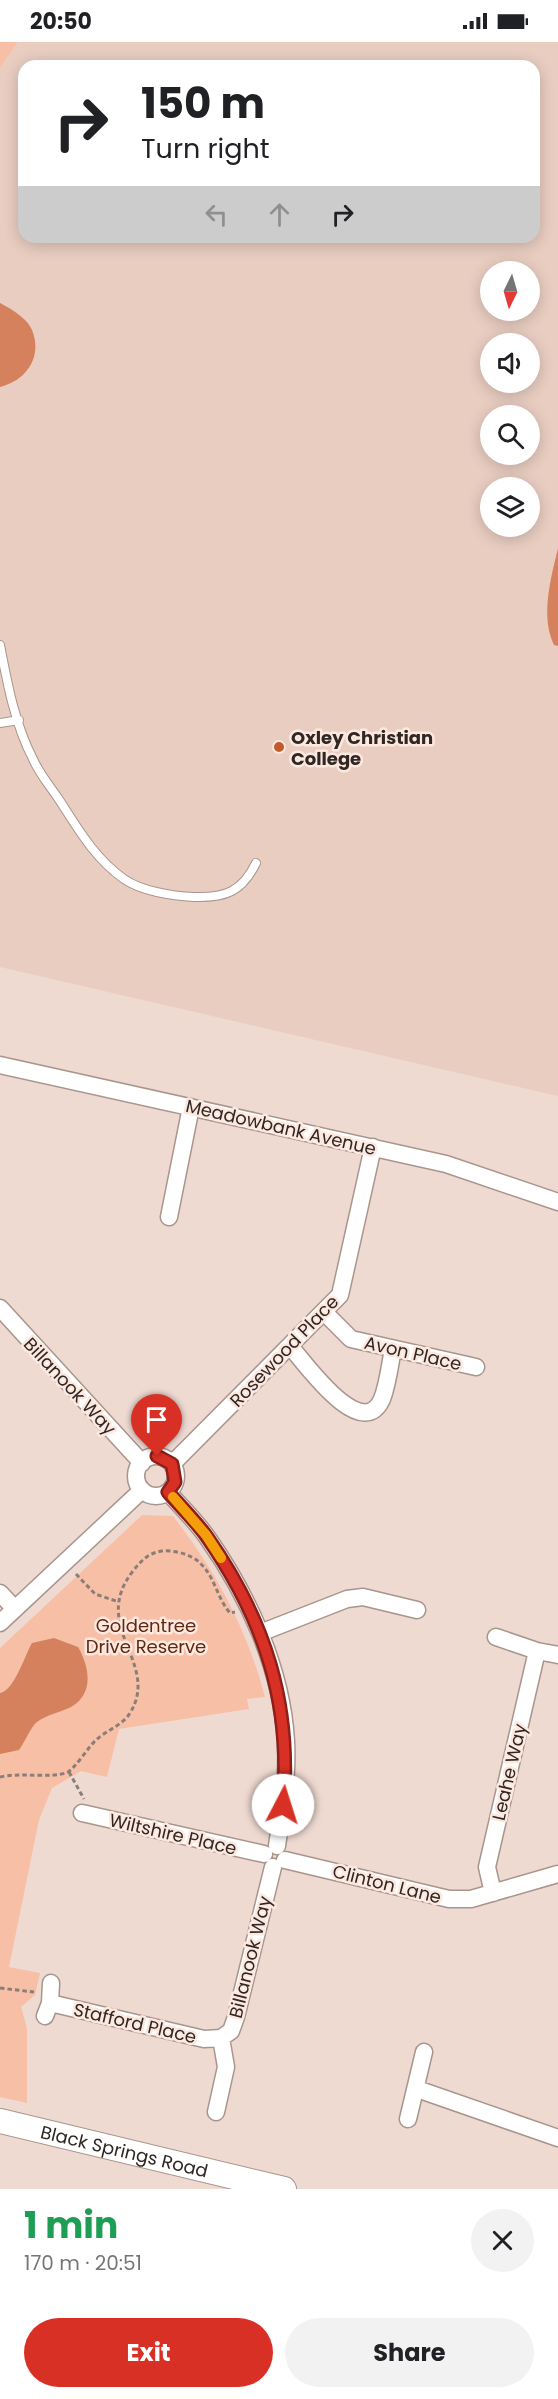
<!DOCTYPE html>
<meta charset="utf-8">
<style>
:root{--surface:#fff;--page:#f2f2f2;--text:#202124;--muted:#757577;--accent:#d93025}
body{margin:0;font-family:Poppins,sans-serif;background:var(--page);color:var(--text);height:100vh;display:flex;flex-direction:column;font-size:22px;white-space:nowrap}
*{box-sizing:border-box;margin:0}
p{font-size:20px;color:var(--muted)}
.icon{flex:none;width:33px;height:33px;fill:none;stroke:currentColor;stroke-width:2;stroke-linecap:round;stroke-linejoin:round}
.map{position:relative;height:2147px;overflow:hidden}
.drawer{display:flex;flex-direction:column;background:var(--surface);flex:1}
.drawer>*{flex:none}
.banner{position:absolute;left:18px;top:18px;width:522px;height:183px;border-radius:18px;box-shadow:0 3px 15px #0003;background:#fff;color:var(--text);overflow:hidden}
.needle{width:39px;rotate:185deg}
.tools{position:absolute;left:480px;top:219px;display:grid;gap:12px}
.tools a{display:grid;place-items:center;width:60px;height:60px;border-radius:50%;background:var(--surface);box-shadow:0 3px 15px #0003;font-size:30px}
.pin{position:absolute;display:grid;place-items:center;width:51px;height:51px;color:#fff;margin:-62px -26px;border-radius:50% 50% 50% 0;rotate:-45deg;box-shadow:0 0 6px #0007}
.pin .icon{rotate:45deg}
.me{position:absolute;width:66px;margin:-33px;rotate:5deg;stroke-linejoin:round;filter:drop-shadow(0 0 4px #0008)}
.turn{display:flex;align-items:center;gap:21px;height:126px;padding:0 24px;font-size:27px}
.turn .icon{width:78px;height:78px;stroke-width:2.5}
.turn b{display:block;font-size:42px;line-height:51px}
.lanes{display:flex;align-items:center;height:57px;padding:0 24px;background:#0003;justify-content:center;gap:30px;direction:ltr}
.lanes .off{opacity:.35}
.round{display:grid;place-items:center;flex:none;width:63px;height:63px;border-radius:32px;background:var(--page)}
.head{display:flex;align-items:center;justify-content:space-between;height:102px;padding:0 24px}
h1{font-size:36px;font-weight:700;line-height:45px;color:#1e9e55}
.primary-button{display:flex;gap:12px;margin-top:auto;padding:12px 24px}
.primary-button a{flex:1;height:69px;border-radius:36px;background:var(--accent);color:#fff;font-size:24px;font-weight:700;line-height:69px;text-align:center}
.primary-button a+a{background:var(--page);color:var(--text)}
.status{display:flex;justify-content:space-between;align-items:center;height:42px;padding:0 30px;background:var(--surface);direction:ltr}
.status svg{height:16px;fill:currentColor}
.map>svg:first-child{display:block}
.built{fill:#e9cdc1;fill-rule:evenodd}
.green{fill:#f8bfa7}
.water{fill:#d5815d}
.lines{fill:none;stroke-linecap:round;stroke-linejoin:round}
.service-casing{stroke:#a8958d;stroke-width:10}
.minor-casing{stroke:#a8958d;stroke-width:19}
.secondary-casing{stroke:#a8958d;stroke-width:26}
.path{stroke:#8b7d77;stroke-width:3;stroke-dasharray:4.5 3;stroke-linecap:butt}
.service{stroke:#fff;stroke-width:8}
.minor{stroke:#fff;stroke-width:16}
.secondary{stroke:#fff;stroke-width:24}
.route-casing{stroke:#8d1f18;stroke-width:15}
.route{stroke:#d93025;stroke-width:10}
.slow{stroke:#f59e0b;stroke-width:10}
.poi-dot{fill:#c15b2c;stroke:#fde8df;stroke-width:2}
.labels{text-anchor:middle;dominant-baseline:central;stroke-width:5;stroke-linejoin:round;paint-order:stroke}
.poi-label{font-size:18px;font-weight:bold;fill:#2f2724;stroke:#fde8df;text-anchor:start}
.street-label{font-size:18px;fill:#2f2724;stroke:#fde8df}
.park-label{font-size:18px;fill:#5f280f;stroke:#fde8df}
</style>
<div class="status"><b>20:50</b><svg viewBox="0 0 49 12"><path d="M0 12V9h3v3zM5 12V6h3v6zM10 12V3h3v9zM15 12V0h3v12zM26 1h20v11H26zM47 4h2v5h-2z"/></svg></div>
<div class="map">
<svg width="558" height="2147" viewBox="0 0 558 2147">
<rect width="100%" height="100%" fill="#efdad2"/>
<path class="built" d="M18 0H558V1054L0 925V26ZM24 24H534V195H24ZM490 230H530V268H490ZM490 302H530V340H490ZM490 374H530V412H490ZM490 446H530V484H490Z"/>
<path class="green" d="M0 0H18L0 26Z
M142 1473 173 1474C216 1529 247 1587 265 1655L247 1657 249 1667 119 1687 107 1735 81 1729 52 1746 39 1778 9 1925 40 1931 35 1953 21 1965 27 1986V2061L0 2055V1606Z"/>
<path class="water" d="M0 261C10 266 28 277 32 288 43 315 26 339 0 345Z
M558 506V604L554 603C540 574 551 536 558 506Z
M54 1596 78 1605C89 1624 95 1651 71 1665 59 1671 48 1672 37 1680 30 1686 25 1700 19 1708L0 1712V1651C14 1649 24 1615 32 1601Z"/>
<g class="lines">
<defs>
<path id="service" d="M0 603C7 640 15 683 33 717 39 731 49 743 58 756 77 785 94 816 124 837 141 849 172 854 194 855 225 856 242 850 256 821
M0 681 19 678"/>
<path id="minor" d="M0 1023 446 1122 558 1160
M169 1175 191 1065
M0 1266 142 1421
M325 1271 351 1297 476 1325
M290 1304C305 1321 362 1402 382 1357 388 1342 390 1322 393 1307
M136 1434a20 20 0 1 1 40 0a20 20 0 1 1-40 0Z
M172 1422 340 1253 373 1105
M168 1450C181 1465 196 1479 207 1495 248 1553 282 1627 286 1699 288 1735 282 1769 277 1804
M0 1551 15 1567
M0 1581 142 1448
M260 1591 347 1557 363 1555 417 1568
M496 1595 537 1609 558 1613
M82 1771 264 1812
M285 1818 449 1857H471L558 1832
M493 1851 487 1825 537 1609
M50 1961 204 1997 221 1996
M45 1974 50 1961 51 1941
M221 1996 231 1989 236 1975 273 1825
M417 2047 558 2096
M216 2070 226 2025 221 1996
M408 2077 424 2010"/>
<g id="secondary">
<path id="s1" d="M0 2079 284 2147"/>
</g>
</defs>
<use href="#service" class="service-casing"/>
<use href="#minor" class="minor-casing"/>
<use href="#secondary" class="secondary-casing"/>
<path class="path" d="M76 1532 95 1552 116 1559
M69 1730 84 1757
M0 1735C20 1730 53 1737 68 1730 75 1726 88 1706 95 1699 105 1689 123 1683 130 1671 161 1621 89 1585 133 1529 141 1519 148 1511 162 1509 174 1508 191 1512 200 1521 215 1535 217 1556 230 1571L235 1570
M0 1946 34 1950"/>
<use href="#service" class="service"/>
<use href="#minor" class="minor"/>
<use href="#secondary" class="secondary"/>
</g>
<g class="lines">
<defs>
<path id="route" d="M157 1414 172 1422 175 1440 168 1450C181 1465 196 1479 207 1495 265 1578 292 1662 283 1763"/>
</defs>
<use href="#route" class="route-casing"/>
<use href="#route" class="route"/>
<path class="slow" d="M173 1455 206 1493 221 1516"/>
</g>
<circle class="poi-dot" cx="279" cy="705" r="6"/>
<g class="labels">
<g class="poi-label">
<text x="291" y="695">Oxley Christian<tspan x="291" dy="21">College</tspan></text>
</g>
<g class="street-label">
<text transform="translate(281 1085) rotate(13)">Meadowbank Avenue</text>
<text transform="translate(284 1309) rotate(-46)">Rosewood Place</text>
<text transform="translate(413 1311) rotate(13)">Avon Place</text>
<text transform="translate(70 1344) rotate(47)">Billanook Way</text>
<text transform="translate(509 1730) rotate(-77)">Leahe Way</text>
<text transform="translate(173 1792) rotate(13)">Wiltshire Place</text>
<text transform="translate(387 1842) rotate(14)">Clinton Lane</text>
<text transform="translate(250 1915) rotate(-76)">Billanook Way</text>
<text transform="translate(135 1981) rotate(13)">Stafford Place</text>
<text stroke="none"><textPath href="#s1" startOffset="128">Black Springs Road</textPath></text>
</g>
<g class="park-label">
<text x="146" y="1583">Goldentree<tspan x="146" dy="21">Drive Reserve</tspan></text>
</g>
</g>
</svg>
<div class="tools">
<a><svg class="needle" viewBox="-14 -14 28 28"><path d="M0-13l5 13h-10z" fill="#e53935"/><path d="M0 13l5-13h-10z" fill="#757577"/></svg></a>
<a><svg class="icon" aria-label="sound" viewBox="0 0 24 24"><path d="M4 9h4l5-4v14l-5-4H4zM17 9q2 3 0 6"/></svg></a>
<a><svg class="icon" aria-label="search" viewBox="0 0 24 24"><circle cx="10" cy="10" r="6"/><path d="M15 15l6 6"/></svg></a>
<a><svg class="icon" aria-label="layers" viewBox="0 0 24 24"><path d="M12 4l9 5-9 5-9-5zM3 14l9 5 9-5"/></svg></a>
</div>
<div class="pin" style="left:157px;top:1414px;background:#d93025"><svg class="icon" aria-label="arrive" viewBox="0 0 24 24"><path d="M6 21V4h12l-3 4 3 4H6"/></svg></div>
<svg class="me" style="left:283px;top:1763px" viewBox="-20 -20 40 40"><circle r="19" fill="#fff"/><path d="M0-13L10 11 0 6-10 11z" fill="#d93025"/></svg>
<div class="banner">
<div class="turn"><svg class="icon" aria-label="right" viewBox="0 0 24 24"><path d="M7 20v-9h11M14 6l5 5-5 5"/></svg><div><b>150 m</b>Turn right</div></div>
<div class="lanes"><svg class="icon off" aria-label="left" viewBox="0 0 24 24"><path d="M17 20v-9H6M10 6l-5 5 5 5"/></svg><svg class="icon off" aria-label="ahead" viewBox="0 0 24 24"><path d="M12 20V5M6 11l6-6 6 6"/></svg><svg class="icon" aria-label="right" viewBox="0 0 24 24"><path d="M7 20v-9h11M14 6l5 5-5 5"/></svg></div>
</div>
</div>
<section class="drawer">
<div class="head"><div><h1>1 min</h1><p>170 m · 20:51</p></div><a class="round"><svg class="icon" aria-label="close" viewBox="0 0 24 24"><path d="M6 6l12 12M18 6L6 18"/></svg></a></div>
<div class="primary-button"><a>Exit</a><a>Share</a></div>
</section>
